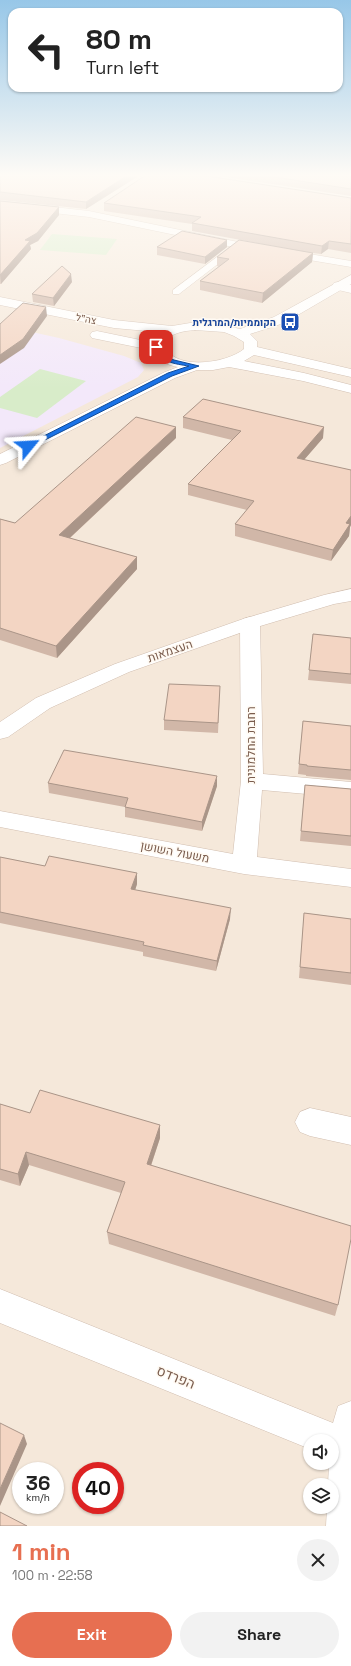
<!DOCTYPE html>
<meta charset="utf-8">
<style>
:root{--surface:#fff;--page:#f2f2f2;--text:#222;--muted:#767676;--accent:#e76f51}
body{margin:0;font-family:"Space Grotesk",Heebo,sans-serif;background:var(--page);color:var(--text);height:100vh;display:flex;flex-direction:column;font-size:15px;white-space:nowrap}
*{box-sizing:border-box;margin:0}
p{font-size:13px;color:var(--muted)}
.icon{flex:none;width:22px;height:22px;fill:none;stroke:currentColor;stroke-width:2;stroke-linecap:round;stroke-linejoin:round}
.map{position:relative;height:1526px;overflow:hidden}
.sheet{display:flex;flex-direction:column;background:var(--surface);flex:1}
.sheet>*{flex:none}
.top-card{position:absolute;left:8px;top:8px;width:335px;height:84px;border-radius:12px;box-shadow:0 1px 3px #0004;background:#fff;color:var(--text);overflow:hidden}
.fabs{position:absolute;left:303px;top:1434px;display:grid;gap:8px}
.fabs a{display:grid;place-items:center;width:36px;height:36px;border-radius:50%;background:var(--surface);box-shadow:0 1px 3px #0004;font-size:20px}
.speed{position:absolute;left:12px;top:1462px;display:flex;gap:8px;font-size:20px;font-weight:700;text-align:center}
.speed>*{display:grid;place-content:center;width:52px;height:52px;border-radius:50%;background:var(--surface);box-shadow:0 1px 3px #0004;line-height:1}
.speed small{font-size:10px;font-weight:400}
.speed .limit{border:6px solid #d22;background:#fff;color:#111}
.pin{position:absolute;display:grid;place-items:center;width:34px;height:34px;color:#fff;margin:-17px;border-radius:8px;box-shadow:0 2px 6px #0006}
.me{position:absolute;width:44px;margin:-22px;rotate:63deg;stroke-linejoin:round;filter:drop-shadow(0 0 3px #0008)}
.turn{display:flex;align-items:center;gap:14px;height:84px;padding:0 12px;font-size:18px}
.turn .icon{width:52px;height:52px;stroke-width:2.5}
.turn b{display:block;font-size:28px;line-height:34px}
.round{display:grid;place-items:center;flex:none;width:42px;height:42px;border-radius:21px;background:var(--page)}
.overview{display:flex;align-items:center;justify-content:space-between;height:68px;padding:0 12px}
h1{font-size:24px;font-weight:800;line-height:30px;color:var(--accent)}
.primary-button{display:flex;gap:8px;margin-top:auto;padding:8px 12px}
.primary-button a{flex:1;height:46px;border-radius:24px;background:var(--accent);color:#fff;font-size:16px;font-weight:800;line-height:46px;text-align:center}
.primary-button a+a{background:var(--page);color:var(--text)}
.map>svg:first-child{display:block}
.residential{fill:#f5e8da;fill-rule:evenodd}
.education{fill:#f3e8fa}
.green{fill:#d8ecc9}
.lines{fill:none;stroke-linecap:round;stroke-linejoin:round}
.service-casing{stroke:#d1beb0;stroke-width:1}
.minor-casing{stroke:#d1beb0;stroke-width:1}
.tertiary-casing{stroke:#d1beb0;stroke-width:1}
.service{fill:#fff;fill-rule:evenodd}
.minor{fill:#fff;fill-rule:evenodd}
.tertiary{fill:#fff;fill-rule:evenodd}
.wall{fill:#d1b7a8}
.shaded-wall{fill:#aa9588}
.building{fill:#f3d5c3;stroke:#aa9588}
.route{fill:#1a73e8;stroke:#114b97}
.labels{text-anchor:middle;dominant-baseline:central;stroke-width:3;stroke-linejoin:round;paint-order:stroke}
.far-street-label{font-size:10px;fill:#7a5c4d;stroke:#fffaf3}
.far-transit-label{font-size:10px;font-weight:bold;fill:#164399;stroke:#fffaf3;text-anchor:end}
.street-label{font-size:12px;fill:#7a5c4d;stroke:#fffaf3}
.near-street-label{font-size:14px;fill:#7a5c4d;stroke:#fffaf3}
</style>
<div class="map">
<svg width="351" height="1526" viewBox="0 0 351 1526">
<rect width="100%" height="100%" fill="#fdf6ec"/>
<path class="residential" d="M0 175H351V1526H0ZM310 1441H332V1463H310ZM21 1471H55V1505H21ZM81 1471H115V1505H81ZM310 1485H332V1507H310Z"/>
<path class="education" d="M0 325 59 338 124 356 141 363 144 370 138 377 0 448Z"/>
<path class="green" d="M52 234 117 239 106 255 40 250Z
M40 369 86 381 37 418 0 408V397Z"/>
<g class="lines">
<defs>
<path id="service" d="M229 248H232L236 250 179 294H173V290Z"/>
<path id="minor" d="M0 201 89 211 238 242 351 261V267L238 248 89 217 0 207Z
M338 282 351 285V293L334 289 332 286 334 283Z
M250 617 257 619 260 623 263 774 351 782V798L262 790 257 857 351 869V887L244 874 0 827V811L233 854 241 781 240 623 243 619Z
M310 1108 351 1117V1145L310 1136 300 1132 295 1122 300 1112Z
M0 1289 333 1423 338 1406 351 1401V1526H326L327 1507H332V1485H328L329 1463H332V1441H310V1449L0 1323Z"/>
<path id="tertiary" d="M351 275V284L284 323 250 334 257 341V347L351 369V377L254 355 244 361 304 373 351 385V393L303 381 229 367 213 370H197L175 378 6 463 0 465V454L165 372 178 367C168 365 156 361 151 350L97 339 92 338 90 335 92 332 97 331 150 342 158 332 114 328 0 305V297L114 320 172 326 190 323 210 322 240 329 274 317ZM195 330 224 332 234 336 244 342V349C226 364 170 372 163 342 172 333 183 331 195 330Z
M351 589V601L334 604 257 627 129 672 50 708 8 737 0 739V722L36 698 115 664 243 619 324 595Z"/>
</defs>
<use href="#service" class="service-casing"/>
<use href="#minor" class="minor-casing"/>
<use href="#tertiary" class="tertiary-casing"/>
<use href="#service" class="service"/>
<use href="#minor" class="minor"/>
<use href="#tertiary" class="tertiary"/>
</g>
<path class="wall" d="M0 175H140L86 209 0 200Z
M212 175H351V196Z
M351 198V253L328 249 321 254 313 253 312 262 262 303 200 290V281L219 267 217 266V257L290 249 192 231V224L104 211V203Z
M0 201 59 207V215L38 241 30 245 31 249 1 284H0Z
M227 240V247L205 264 157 255V247Z
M72 282 54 306 33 302 32 294Z
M183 417 323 438 304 460 351 470V525L350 527 349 536 331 561 235 536V524L247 510 188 495V484L232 440 183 428Z
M176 438 70 538 137 557V569L57 658 0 640V519L15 523Z
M313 634 351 638V684L308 680Z
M220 686 218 733 164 730V720Z
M303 721 351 726V780L306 776V775L298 774Z
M48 783 217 786 202 831 125 817V807L49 793Z
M305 785 351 789V846L300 841Z
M0 857 45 866 137 873V884L135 890 230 919 216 971 143 956V952L0 923Z
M304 913 351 919V985L299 978Z
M0 1104 30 1113 160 1125V1138L151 1166 338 1305 335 1316 109 1244 107 1232 121 1193 29 1165 20 1186 0 1180Z"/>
<path class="shaded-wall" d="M128 175H140L86 209V202Z
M59 207V215L38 241 30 245 31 249 1 284 0 275 25 240Z
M227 240V247L205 264V257Z
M329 241 328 249 321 254 322 246Z
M313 253 312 262 262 303 263 293Z
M71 274 72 282 54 306 53 298Z
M46 307 47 316 24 348 0 364V355Z
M176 427V438L60 547 59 535Z
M324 427 323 438 296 469 297 458Z
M351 516V525L350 527 349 536 331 561 333 550 346 523Z
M137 557V569L57 658 56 646Z
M217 776V786L202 831V822Z
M137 873V884L132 900 131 889Z
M231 908 230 919 216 971 217 961Z
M160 1125V1138L147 1177V1164Z
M26 1152 29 1165 20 1186 18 1174Z
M24 1435 27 1444 0 1506V1489Z"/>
<path class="building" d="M0 175H128L86 202 0 192Z
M146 175H200L351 198V244L329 241 322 246 192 223 201 217 104 203Z
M262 175H351V189Z
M0 201 59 207 37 233 25 240 30 241 0 275Z
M182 231 227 240 205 257 157 247Z
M239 240 313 253 263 293 200 281 229 259 217 257Z
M62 266 71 274 53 298 32 294Z
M23 303 46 307 23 339 0 355V324Z
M203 399 324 427 297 458 351 470V516L346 523 350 524 333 550 235 524 254 501 188 484 241 431 183 417Z
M136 417 176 427 59 535 137 557 56 646 0 628V519L15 523Z
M313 634 351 638V674L309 670Z
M169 684 220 686 218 723 164 720Z
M303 721 351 726V770L307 766V765L299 764Z
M64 750 217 776 202 822 125 807 128 798 48 783Z
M305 785 351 789V836L301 831Z
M49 856 137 873 131 889 231 908 217 961 143 945 144 942 0 912V857L45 866Z
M304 913 351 919V973L300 967Z
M40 1090 160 1125 147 1164 351 1226V1239L338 1305 107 1232 125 1182 26 1152 18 1174 0 1169V1104L30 1113Z
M0 1423 24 1435 0 1489Z
M0 1512 27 1526H0Z"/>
<linearGradient id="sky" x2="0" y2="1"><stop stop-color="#97c7e8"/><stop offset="0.45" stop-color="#fefbf6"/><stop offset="1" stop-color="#fefbf6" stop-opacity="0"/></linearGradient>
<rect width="351" height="389" fill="url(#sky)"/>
<path class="route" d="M156 346 165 356 174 360 199 366 172 376 31 447H26V445L168 373 189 366C175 364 159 362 153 347Z"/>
<defs>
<symbol id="bus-square" viewBox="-11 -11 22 22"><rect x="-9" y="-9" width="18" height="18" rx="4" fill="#1a4fb4" stroke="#fffaf3"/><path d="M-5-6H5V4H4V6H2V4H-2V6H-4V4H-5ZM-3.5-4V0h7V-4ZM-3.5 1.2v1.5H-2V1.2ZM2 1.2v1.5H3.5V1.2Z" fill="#fff"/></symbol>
</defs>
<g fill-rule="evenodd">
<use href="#bus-square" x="279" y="311" width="22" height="22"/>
</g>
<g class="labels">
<g class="far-street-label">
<text transform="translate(86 319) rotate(11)">צה"ל</text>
</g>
<g class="far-transit-label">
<text x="276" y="322">הקוממיות/המרגלית</text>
</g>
<g class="street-label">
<text transform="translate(170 651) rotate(-19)">העצמאות</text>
<text transform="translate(251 745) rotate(-90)">רחבת החלמונית</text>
<text transform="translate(175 852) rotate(11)">משעול השושן</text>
</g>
<g class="near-street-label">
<text transform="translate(176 1377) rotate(22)">הפרדס</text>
</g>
</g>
</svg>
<div class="fabs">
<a><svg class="icon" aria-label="sound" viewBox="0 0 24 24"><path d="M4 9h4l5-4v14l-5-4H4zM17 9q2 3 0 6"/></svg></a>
<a><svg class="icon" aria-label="layers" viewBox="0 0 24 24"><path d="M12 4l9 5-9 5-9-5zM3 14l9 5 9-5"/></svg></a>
</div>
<div class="speed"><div>36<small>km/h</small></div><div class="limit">40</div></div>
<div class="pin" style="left:156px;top:347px;background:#d93025"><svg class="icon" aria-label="arrive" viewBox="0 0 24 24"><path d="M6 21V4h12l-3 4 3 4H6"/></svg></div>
<svg class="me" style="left:28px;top:446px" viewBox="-20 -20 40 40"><path d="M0-17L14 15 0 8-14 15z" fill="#1a73e8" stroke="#fff" stroke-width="4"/></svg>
<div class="top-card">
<div class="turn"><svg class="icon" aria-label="left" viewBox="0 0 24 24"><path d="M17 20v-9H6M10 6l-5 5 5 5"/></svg><div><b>80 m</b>Turn left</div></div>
</div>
</div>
<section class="sheet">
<div class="overview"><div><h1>1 min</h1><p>100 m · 22:58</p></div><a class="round"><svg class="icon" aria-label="close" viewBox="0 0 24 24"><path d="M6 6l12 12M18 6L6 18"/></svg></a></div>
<div class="primary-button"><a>Exit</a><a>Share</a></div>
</section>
